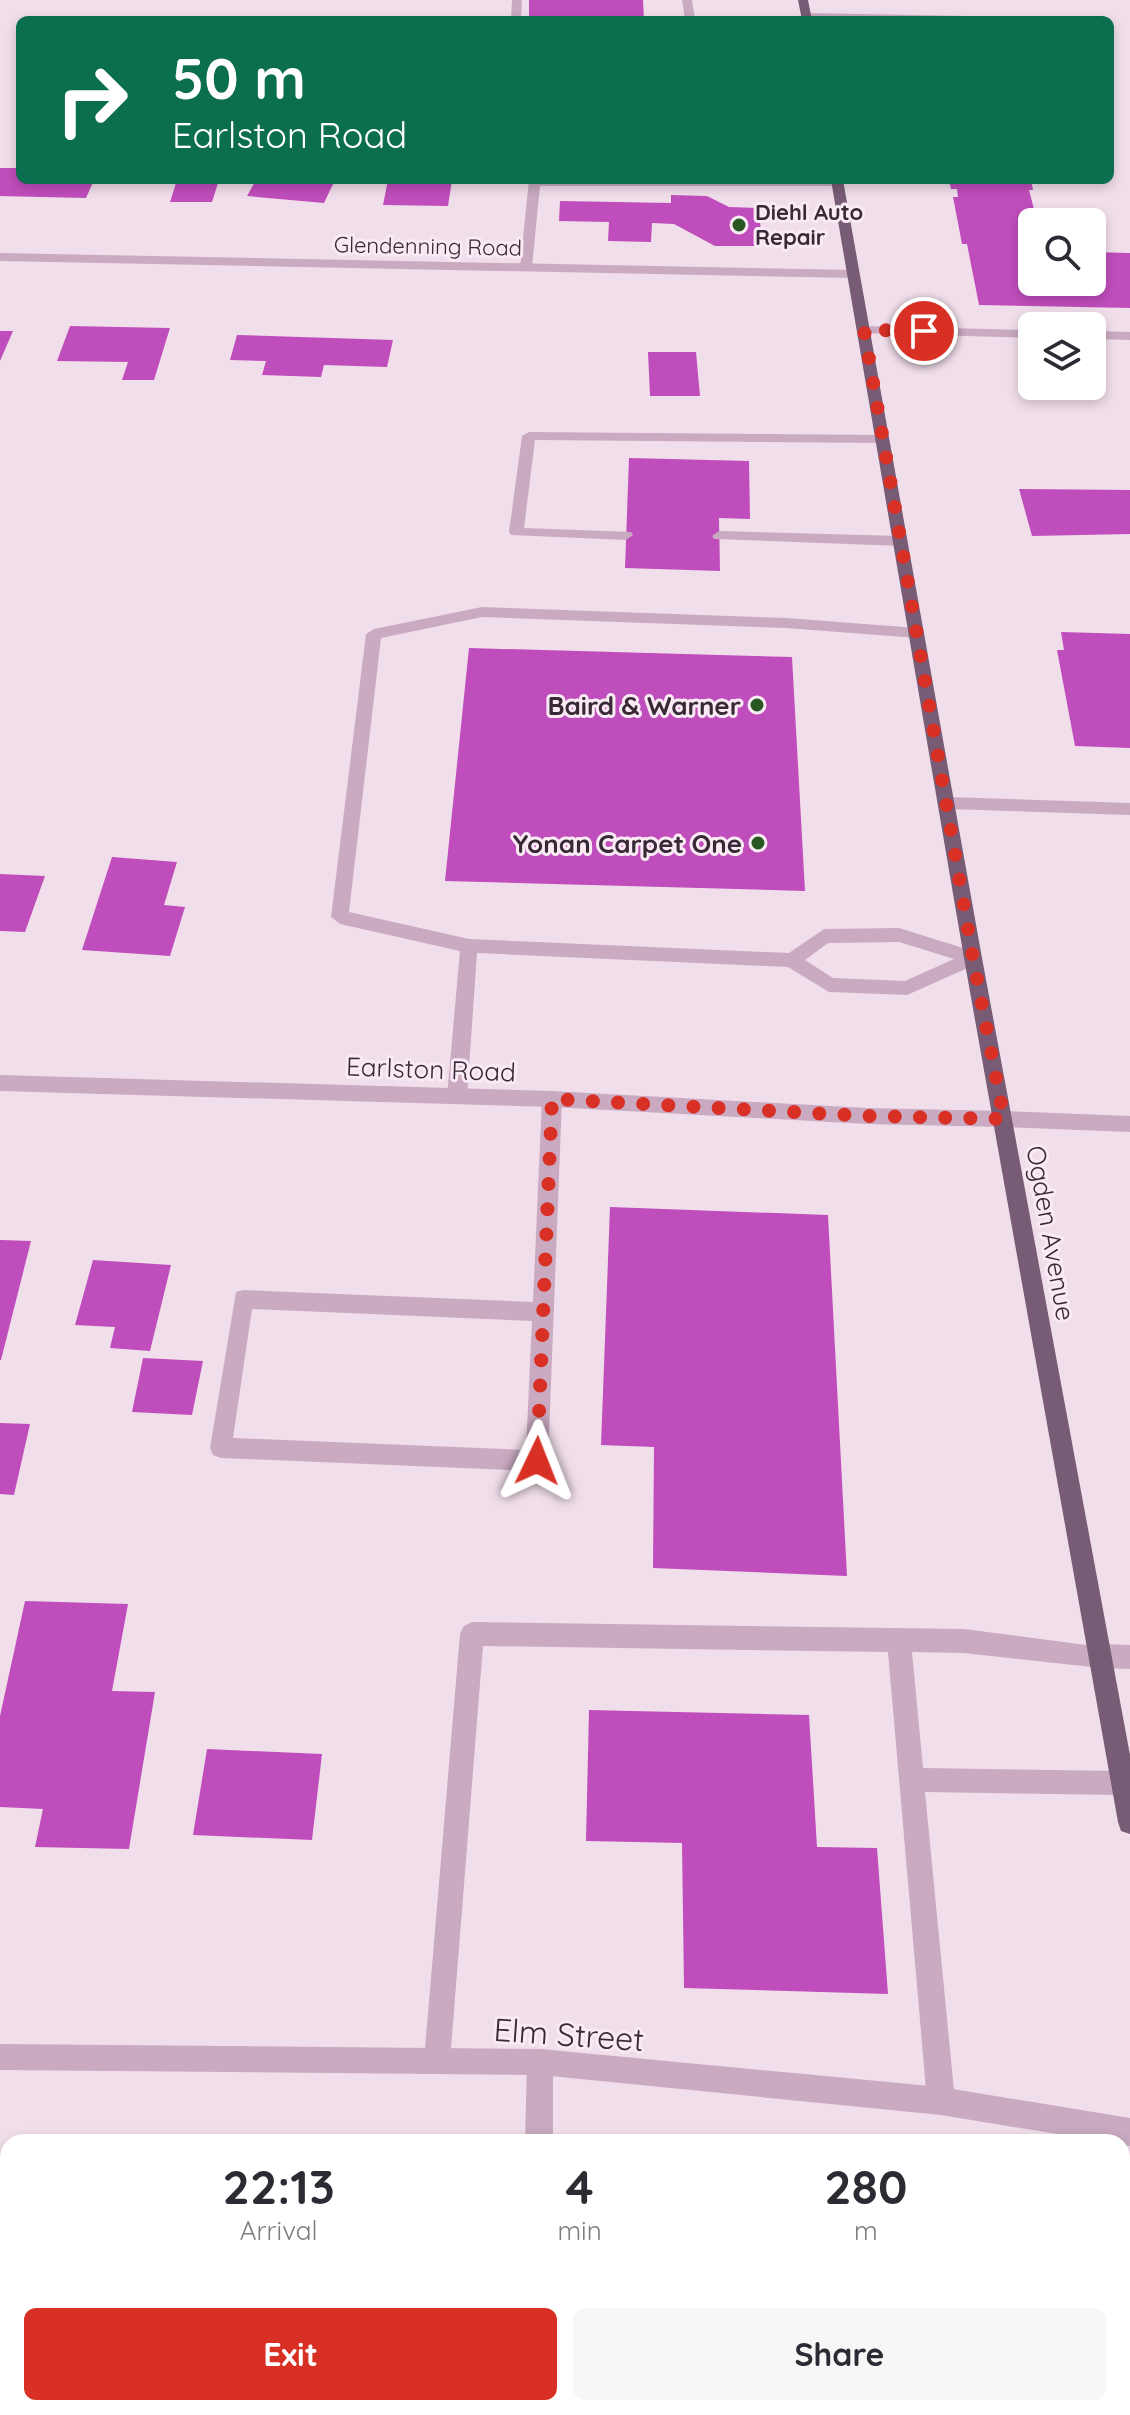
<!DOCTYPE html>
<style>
:root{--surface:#fff;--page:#f7f7f7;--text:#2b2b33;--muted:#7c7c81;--accent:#d93025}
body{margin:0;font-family:Quicksand,sans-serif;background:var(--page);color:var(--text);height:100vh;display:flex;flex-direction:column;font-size:30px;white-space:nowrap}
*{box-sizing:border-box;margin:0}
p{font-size:26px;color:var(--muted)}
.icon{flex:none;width:44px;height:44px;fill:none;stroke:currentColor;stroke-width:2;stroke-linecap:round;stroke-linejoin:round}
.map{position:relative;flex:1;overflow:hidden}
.sheet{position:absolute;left:0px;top:2134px;width:1130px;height:282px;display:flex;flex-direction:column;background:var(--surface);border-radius:24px 24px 0 0;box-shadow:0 4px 12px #0003}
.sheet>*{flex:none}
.guide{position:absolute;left:16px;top:16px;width:1098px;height:168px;border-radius:12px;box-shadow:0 4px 12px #0003;background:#0b6e4f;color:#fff;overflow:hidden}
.buttons{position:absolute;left:1018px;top:208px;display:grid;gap:16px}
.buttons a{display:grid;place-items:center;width:88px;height:88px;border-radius:12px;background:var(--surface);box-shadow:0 4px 12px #0003;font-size:40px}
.pin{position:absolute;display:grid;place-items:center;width:68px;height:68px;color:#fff;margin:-34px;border:4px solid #fff;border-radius:50%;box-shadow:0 2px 8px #0007}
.me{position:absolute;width:88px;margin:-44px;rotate:2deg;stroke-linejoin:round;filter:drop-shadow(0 0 6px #0008)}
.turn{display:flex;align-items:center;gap:28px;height:168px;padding:0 24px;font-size:36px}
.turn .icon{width:104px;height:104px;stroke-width:2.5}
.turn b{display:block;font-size:56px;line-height:68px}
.eta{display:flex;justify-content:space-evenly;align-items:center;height:136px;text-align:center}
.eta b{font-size:48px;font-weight:700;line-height:56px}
.primary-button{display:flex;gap:16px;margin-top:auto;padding:16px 24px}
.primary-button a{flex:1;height:92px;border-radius:12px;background:var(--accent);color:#fff;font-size:32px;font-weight:700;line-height:92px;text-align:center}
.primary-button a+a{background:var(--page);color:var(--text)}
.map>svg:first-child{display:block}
.building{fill:#c04dbc}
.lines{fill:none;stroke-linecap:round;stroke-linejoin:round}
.lane{fill:#c9aac1;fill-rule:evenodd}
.street{fill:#c9aac1;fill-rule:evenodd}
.primary{fill:#785b74;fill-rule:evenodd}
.route{stroke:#d93025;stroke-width:14;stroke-dasharray:0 25.2}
.poi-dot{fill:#285721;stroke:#f9eaf4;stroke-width:3}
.labels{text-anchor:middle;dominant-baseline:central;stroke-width:6;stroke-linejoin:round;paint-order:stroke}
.far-poi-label{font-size:22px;font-weight:bold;fill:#372935;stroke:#f9eaf4;text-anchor:start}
.far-street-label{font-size:22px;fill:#372935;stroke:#f9eaf4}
.poi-label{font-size:26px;font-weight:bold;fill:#372935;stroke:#f9eaf4;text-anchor:end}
.street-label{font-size:26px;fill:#372935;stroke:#f9eaf4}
.near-street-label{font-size:32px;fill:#372935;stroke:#f9eaf4}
</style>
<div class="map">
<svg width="1130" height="2415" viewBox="0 0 1130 2415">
<rect width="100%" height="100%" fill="#f1deeb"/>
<path class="building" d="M529 0H643L644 20H529Z
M0 168H20V180H94L86 198 0 196Z
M177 180H219L212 202H170Z
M256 180H335L324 203 247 196Z
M388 180H452L448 206 383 205Z
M949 180H1031L1033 190H1029L1036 217H1055L1057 222H1032V282H1092V252L1130 253V308L979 305 967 244H962L953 197H958L957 189H951Z
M671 195 707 196 729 207 759 208 762 246H715L674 224 652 223 651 242 608 241 609 222 559 221 560 201 671 203Z
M70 326 170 328 154 380H122L128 362 57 361Z
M0 331H13L0 361Z
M237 335 393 340 387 367 324 365 321 377 262 375 266 361 230 360Z
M648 352H696L700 396H650Z
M629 458 749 461 750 519 719 518 720 571 625 568Z
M1019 489 1130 490V534L1032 536Z
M1061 632 1130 634V748L1075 746 1057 650H1064Z
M469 648 792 657 805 891 445 881Z
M112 857 177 862 164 905 185 907 170 956 82 950Z
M0 874 45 876 25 932 0 931Z
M610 1207 828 1215 847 1576 653 1568 654 1447 601 1445Z
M0 1240 31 1241 1 1360H0Z
M93 1260 171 1265 150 1351 110 1348 115 1327 75 1325Z
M143 1358 203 1361 192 1415 132 1412Z
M0 1423 30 1424 14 1495 0 1494Z
M25 1601 128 1604 112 1691 155 1692 129 1849 35 1847 43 1809 0 1807V1716Z
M589 1710 809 1715 817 1847 877 1848 888 1994 684 1988 682 1843 586 1841Z
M207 1749 322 1754 312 1840 193 1835Z
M0 2405 26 2408 24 2415H0Z
M587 2408H1018L1019 2415H587Z"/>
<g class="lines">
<path class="lane" d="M512 0H522L521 20H511Z
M682 0H692L695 20H685Z
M807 13 1023 17 1028 20 803 18 802 16Z
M529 180H843L844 182 838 186H540L532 267 526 271 520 267Z
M529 432 882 435 889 439 882 443 535 440 524 528 631 532 633 535 626 540 511 535 509 532 522 436Z
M719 531 901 536 908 541 901 546 714 539 712 536Z
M482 607 786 618 917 628 925 633 917 638 786 628 482 617 381 638 349 912 469 939 789 953 824 929 899 928 979 953 982 958 979 963 907 995 829 992 788 967 477 953 467 1096 464 1102H450L447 1096 460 951 340 924 331 917 366 634 374 629ZM899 942 954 959 905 981 833 978 805 960 828 943Z
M552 1091 559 1093 562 1099 548 1461 545 1468 537 1471 221 1458 213 1455 210 1448 236 1292 243 1290 533 1302 542 1099 545 1093ZM252 1309 532 1321 526 1450 233 1438Z
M1004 1111 1130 1116V1132L1004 1127 997 1125 994 1119 997 1113Z
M472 1622 964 1629 1109 1648 1113 1656 1109 1664 1101 1668 964 1653 912 1652 923 1768 1123 1771 1130 1774V1792L1123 1795 925 1792 955 2101 951 2111 941 2115 931 2111 927 2101 888 1652 483 1646 450 2061 446 2070 437 2074 428 2070 424 2061 460 1634 464 1626Z
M540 2049 549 2053 553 2062V2142H525L527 2062 531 2053Z
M522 2408H552V2415H522Z"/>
<path class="street" d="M0 253 854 270 860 274 854 278 0 261Z
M864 326 1032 330V338L859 333V327Z
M1092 331 1130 332V340L1092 339Z
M947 797 1130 803V815L947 809 939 803Z
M0 1075 552 1091 867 1108 1004 1111 1011 1113 1014 1119 1011 1125 1004 1127 867 1124 552 1107 0 1091Z
M1101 1644 1130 1645V1669L1101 1668 1093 1664 1089 1656 1093 1648Z
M0 2044 540 2049 941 2087 1130 2118V2146L941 2115 540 2075 0 2070Z"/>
<path class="primary" d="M798 0H808L812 20H802Z
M831 180H843L982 958 1130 1755V1834L1121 1831 1118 1822 964 958Z"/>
</g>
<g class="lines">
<path class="route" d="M537 1461 552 1099 867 1116 1004 1119 973 958 864 330 924 331"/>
</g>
<g class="poi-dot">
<circle cx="739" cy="225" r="8"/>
<circle cx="757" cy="705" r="8"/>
<circle cx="758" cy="843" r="8"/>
</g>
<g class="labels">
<g class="far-poi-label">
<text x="755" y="212">Diehl Auto<tspan x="755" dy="25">Repair</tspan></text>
</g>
<g class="far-street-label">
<text transform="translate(428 246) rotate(1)">Glendenning Road</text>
</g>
<g class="poi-label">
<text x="741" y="705">Baird &amp; Warner</text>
<text x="742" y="843">Yonan Carpet One</text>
</g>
<g class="street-label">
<text transform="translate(431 1069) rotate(2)">Earlston Road</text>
<text transform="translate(1051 1233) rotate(80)">Ogden Avenue</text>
</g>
<g class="near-street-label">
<text transform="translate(569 2034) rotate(4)">Elm Street</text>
</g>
</g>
</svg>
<div class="buttons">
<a><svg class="icon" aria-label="search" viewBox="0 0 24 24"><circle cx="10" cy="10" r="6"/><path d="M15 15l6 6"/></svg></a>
<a><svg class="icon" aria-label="layers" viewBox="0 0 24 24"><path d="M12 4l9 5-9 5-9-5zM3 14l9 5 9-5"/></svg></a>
</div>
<div class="pin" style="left:924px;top:331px;background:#d93025"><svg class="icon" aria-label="arrive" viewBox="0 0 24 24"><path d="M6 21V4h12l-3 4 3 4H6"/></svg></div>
<svg class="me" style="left:537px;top:1461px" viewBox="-20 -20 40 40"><path d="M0-17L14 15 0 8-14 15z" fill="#d93025" stroke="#fff" stroke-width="4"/></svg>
<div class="guide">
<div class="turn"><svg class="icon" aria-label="right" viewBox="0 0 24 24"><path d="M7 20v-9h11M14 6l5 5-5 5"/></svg><div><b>50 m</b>Earlston Road</div></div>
</div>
<section class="sheet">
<div class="eta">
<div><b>22:13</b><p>Arrival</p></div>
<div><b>4</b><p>min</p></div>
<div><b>280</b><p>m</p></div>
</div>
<div class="primary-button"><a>Exit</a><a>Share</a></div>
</section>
</div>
